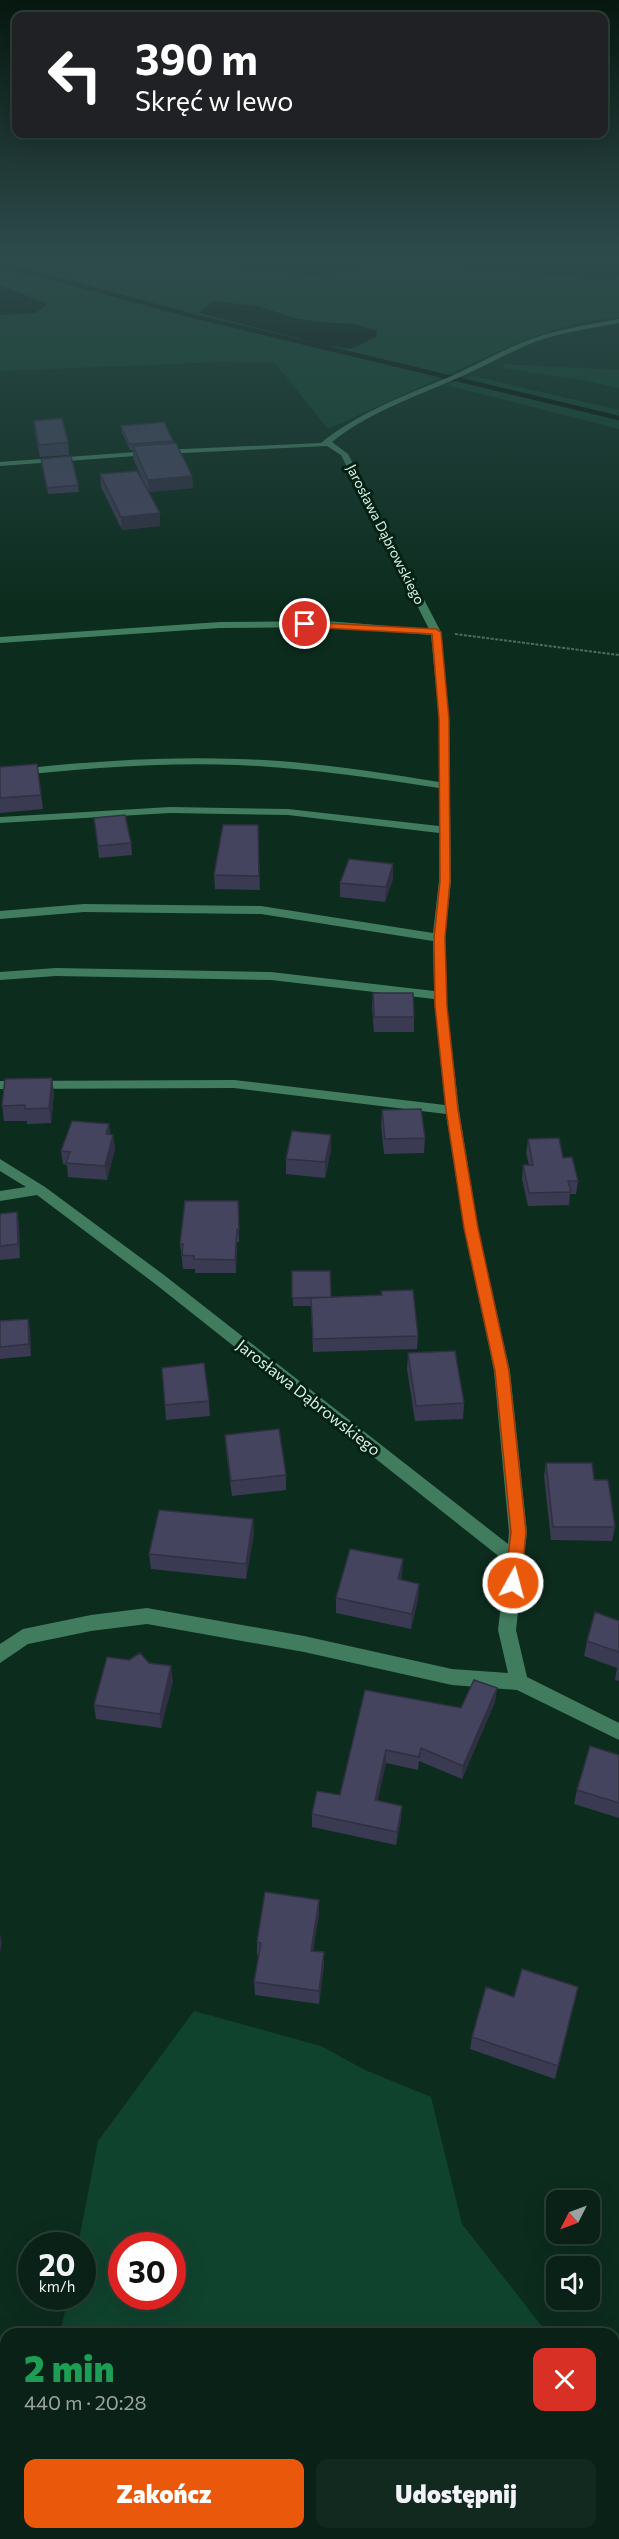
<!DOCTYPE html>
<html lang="pl">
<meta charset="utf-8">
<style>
:root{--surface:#092116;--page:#12291f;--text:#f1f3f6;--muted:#99a3a1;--line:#293e35;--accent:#ea580c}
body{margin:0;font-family:Commissioner,sans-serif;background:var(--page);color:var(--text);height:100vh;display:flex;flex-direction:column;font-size:22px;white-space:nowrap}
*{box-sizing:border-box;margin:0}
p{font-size:20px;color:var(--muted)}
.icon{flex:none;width:33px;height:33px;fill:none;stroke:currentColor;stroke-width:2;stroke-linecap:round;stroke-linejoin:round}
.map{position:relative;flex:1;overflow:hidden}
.drawer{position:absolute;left:0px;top:2328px;width:620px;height:212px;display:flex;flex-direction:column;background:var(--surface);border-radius:18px 18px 0 0;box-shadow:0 6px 24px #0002,0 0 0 2px var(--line)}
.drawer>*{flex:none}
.guide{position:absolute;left:12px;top:12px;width:596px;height:126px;border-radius:12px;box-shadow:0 6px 24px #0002,0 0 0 2px var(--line);background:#202124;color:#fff;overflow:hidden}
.needle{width:39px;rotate:228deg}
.fabs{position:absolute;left:546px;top:2190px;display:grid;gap:12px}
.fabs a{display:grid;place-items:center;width:54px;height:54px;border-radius:12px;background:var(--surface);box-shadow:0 6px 24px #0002,0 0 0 2px var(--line);font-size:30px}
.speed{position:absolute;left:18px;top:2232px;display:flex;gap:12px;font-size:30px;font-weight:700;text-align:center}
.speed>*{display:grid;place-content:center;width:78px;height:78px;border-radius:50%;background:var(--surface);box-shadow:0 6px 24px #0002,0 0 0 2px var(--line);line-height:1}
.speed small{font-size:15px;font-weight:400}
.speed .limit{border:9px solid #d22;background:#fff;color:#111}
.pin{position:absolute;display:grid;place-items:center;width:51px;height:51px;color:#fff;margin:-26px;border:3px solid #fff;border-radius:50%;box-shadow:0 2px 6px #0007}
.me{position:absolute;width:66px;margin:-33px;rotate:7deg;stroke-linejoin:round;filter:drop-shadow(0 0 4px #0008)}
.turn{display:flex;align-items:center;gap:21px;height:126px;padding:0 24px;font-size:27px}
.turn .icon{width:78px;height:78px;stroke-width:2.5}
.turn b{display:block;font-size:42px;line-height:51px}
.round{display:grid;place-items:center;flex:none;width:63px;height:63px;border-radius:12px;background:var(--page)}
.overview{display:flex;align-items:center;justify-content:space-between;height:102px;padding:0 24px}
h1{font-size:36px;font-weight:800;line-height:45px;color:#1e9e55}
.action{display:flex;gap:12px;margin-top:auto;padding:12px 24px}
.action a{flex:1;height:69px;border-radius:12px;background:var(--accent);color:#fff;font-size:24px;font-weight:800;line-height:69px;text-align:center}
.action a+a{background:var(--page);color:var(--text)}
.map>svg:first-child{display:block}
.green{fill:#10432d;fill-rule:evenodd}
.water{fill:#040e08}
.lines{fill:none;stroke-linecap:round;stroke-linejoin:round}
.stream{stroke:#040e08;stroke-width:4.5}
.path{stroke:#506c5f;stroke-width:2;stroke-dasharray:3 1.5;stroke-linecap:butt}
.minor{fill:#417c5f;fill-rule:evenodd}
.wall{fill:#3a3a52}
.shaded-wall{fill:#303042}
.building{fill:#44445f;stroke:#303042;stroke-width:1.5}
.route{fill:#ea580c;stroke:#983908;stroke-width:1.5}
.labels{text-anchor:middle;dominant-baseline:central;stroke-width:6;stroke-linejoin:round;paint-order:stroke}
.far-street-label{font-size:14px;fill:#dceee4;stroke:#022214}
.street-label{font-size:16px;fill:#dceee4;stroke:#022214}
</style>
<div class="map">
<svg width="619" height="2539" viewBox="0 0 619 2539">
<rect width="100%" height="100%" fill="#0c2c1e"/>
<path class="green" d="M0 254H232L224 265 316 276 369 265 435 264 612 281 619 274V317L577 323 526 339 328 429 275 363 220 362 0 371V315L36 313 47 305 0 285ZM213 301 257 306 295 318 317 322 354 324 376 330 351 349 325 345 199 313Z
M505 364 619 370V388L581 380 502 368Z
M473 376 619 410V429L446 385Z
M194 2011 321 2046 365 2070 431 2097 462 2224 548 2334H60L68 2297 82 2296V2246L78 2245 98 2141ZM122 2246H172V2296H122Z
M6 2410V2534H614V2418L619 2425V2539H0V2412Z"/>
<path class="water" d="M0 285 47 304 36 313 0 315Z
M213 301 257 306 295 318 317 322 354 324 377 331 376 337 351 349 325 345 199 313Z"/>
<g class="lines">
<path class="stream" d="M0 264 189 315 619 418"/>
<path class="path" d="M455 634 619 655"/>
<path class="minor" d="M381 254H390L384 257Z
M619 319V323C588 329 554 333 525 346 499 358 473 372 446 383 407 400 365 415 332 442L348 454 441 632 449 719 451 881 445 938 447 1006 459 1110 478 1228 510 1371 527 1532 516 1630 527 1677 619 1723V1740L517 1690 452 1685 304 1652 147 1624 91 1631 28 1644 0 1663V1644L23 1629 91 1615 147 1608 304 1636 452 1669 508 1673 498 1630 506 1562 154 1283 37 1195 0 1201V1191L26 1187 0 1171V1159L45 1187 164 1275 508 1544 509 1532 494 1371 464 1228 446 1114 234 1088 0 1089V1081L234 1080 445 1105 434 999 271 980 56 976 0 980V972L56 968 271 972 434 991 433 941 261 914 84 912 0 919V911L84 904 261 906 433 933 439 881V833L288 815 170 813 0 823V817L170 807 288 809 439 826V788C372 778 306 768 238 765 159 762 79 769 0 777V771C79 762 159 756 238 759 306 761 372 771 439 782V719L431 635 326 627 220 628 0 643V637L220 622 326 621 429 629 341 455 327 446 162 454 0 466V462L162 450 321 443C358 413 403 396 447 378 472 367 496 353 521 343 552 330 587 325 619 319Z"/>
</g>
<path class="wall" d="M392 254H458L452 261Z
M34 421 68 442 69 455 40 457 35 433Z
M121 426 173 441V444L192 476 193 488 149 492 160 513V526L122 530 101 487 100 474 148 492 133 458V450H130L122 433Z
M41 459 78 485 79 492 48 494Z
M37 764 43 809 0 813V767Z
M94 818 131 843 132 855 99 858Z
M258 825 260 890 215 889 214 875Z
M393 879 385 902 340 897V883Z
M373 993 414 1017V1032H374L372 1008Z
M54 1093 51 1123 27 1124V1121H4L2 1106Z
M382 1110 425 1138 424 1153 384 1154 381 1126Z
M109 1124 110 1135H113L115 1149 107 1180 68 1177 67 1165 63 1164 61 1151Z
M331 1135V1150L325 1178 286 1174V1159Z
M528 1139 563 1158 578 1181 576 1194H570L569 1205 528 1206 522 1179 523 1165H529L526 1153Z
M238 1201 239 1242H237L236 1273H195V1269H183L180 1244Z
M17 1212 19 1226 20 1258 0 1260V1214Z
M292 1271 331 1297 381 1295V1291L418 1336 417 1349 313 1352 311 1306H293Z
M28 1319 30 1330 31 1356 0 1359V1321Z
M408 1353 464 1403 463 1419 415 1421 407 1369Z
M162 1368 209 1401 210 1416 166 1420Z
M225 1435 286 1475V1490L232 1496 226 1450Z
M546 1463 594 1480 615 1527 612 1541 551 1540 544 1476Z
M253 1519 254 1534 246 1579 151 1569 149 1554Z
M403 1559 402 1574 401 1580 419 1584 418 1599 411 1629 336 1613V1598Z
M619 1621V1681L615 1680 617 1668 584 1656 587 1641Z
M149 1663 173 1681 161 1728 96 1719 94 1705Z
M497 1688 495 1702 462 1779 419 1761 418 1770 386 1763 377 1801 401 1819 396 1845 312 1827V1814L340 1795 365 1690 461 1708Z
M619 1755V1818L574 1804 577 1790Z
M319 1900V1913L313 1951 324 1952V1965L319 2004 255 1995 254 1982 259 1956 257 1955V1942Z
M578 1987 555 2079 470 2049 472 2037 514 1997Z"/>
<path class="shaded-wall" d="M453 254H458L452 261V255Z
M192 476 193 488 149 492 148 480Z
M160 513V526L122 530 121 517Z
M393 864V879L385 902 386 887Z
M52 1078 54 1093 51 1123 49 1108Z
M109 1124 111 1137 106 1134Z
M113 1135 115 1149 107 1180 105 1166Z
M331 1135V1150L325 1178V1162Z
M17 1212 19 1226 20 1258 18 1244Z
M237 1229V1242L236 1273 235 1260Z
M28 1319 30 1330 31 1356 29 1344Z
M253 1519 254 1534 246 1579V1564Z
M403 1559 402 1574 397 1594 398 1579Z
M419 1584 418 1599 411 1629 412 1614Z
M171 1666 173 1681 161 1728 160 1714Z
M497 1688 495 1702 462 1779 463 1766Z
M386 1750V1763L375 1813V1800Z
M402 1806 401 1819 396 1845 397 1832Z
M319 1900V1913L311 1964V1951Z
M0 1933 2 1942 0 1953Z
M324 1952V1965L319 2004V1991Z"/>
<path class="building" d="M62 418 68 442 39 445 34 421Z
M164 422 173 441 129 444 121 426Z
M176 443 192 476 148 480 133 446Z
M71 456 78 485 47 488 41 459Z
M137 471 160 513 121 517 100 474Z
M37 764 41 795 0 798V767Z
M125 815 131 843 98 846 94 818Z
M223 825H258L259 876 214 875Z
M349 859 393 864 386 887 340 883Z
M373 993H413L414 1017H374Z
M52 1078 49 1108 25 1109V1105L2 1106 5 1079Z
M421 1109 425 1138 385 1139 382 1110Z
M72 1121 109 1124 106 1134 113 1135 105 1166 66 1163 70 1152 61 1151Z
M292 1131 331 1135 325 1162 286 1159Z
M559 1138 563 1158 572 1157 578 1181H568L571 1192 529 1193 523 1165H533L528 1139Z
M185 1201H238L239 1229H237L235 1260 194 1259V1256L182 1255 183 1244H180Z
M17 1212 18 1244 0 1246V1214Z
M292 1271H330L331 1297 292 1298Z
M413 1290 418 1336 313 1339 311 1298 382 1295 381 1291Z
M28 1319 29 1344 0 1347V1321Z
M455 1351 464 1403 416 1406 408 1353Z
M204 1363 209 1401 165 1405 162 1368Z
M279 1429 286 1475 231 1481 225 1435Z
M546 1463H592L594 1480H608L615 1527H553Z
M159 1510 253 1519 246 1564 149 1554Z
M350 1549 403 1559 398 1579 419 1584 412 1614 336 1598Z
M595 1612 619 1621V1652L587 1641Z
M140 1653 149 1663 171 1666 160 1714 94 1705 107 1657 129 1660Z
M474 1680 497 1688 463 1766 421 1748 419 1757 386 1750 375 1800 402 1806 397 1832 312 1814 317 1791 340 1795 365 1690 461 1708Z
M590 1746 619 1755V1803L577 1790Z
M265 1892 319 1900 311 1951 324 1952 319 1991 254 1982 261 1943 257 1942Z
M522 1969 578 1987 558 2066 472 2037 486 1987 514 1997Z"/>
<linearGradient id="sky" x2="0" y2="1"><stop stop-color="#071810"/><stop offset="0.42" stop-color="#2e4b4c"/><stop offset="1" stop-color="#2e4b4c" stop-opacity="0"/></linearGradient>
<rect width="619" height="609" fill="url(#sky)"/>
<path class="route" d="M302 622 436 629 441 632 449 719 450 881 445 938 447 1006 458 1110 478 1228 509 1371 526 1532 521 1583 519 1588 513 1590 507 1588 505 1583 511 1532 495 1371 464 1228 446 1110 435 1006 434 938 440 881 439 719 432 634 305 627 302 626Z"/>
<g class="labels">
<g class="far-street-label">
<text transform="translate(386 534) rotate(63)">Jarosława Dąbrowskiego</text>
</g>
<g class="street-label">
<text transform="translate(309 1397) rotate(38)">Jarosława Dąbrowskiego</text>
</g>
</g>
</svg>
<div class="fabs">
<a><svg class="needle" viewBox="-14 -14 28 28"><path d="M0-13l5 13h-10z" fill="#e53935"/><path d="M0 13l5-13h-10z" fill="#99a3a1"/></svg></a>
<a><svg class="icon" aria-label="sound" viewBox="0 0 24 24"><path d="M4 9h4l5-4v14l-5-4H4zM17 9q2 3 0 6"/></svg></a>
</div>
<div class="speed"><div>20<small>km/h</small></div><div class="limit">30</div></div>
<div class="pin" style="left:305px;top:624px;background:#d93025"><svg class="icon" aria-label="arrive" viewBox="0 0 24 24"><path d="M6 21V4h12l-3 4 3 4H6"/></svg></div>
<svg class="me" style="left:513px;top:1583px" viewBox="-20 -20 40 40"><circle r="17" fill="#ea580c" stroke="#fff" stroke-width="3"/><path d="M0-11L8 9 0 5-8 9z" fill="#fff"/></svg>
<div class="guide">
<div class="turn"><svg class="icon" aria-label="left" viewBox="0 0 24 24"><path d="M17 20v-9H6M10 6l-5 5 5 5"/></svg><div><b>390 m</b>Skręć w lewo</div></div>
</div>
<section class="drawer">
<div class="overview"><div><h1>2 min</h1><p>440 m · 20:28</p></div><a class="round" style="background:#d93025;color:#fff"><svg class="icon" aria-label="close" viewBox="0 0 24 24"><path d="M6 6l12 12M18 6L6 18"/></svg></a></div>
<div class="action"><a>Zakończ</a><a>Udostępnij</a></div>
</section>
</div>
